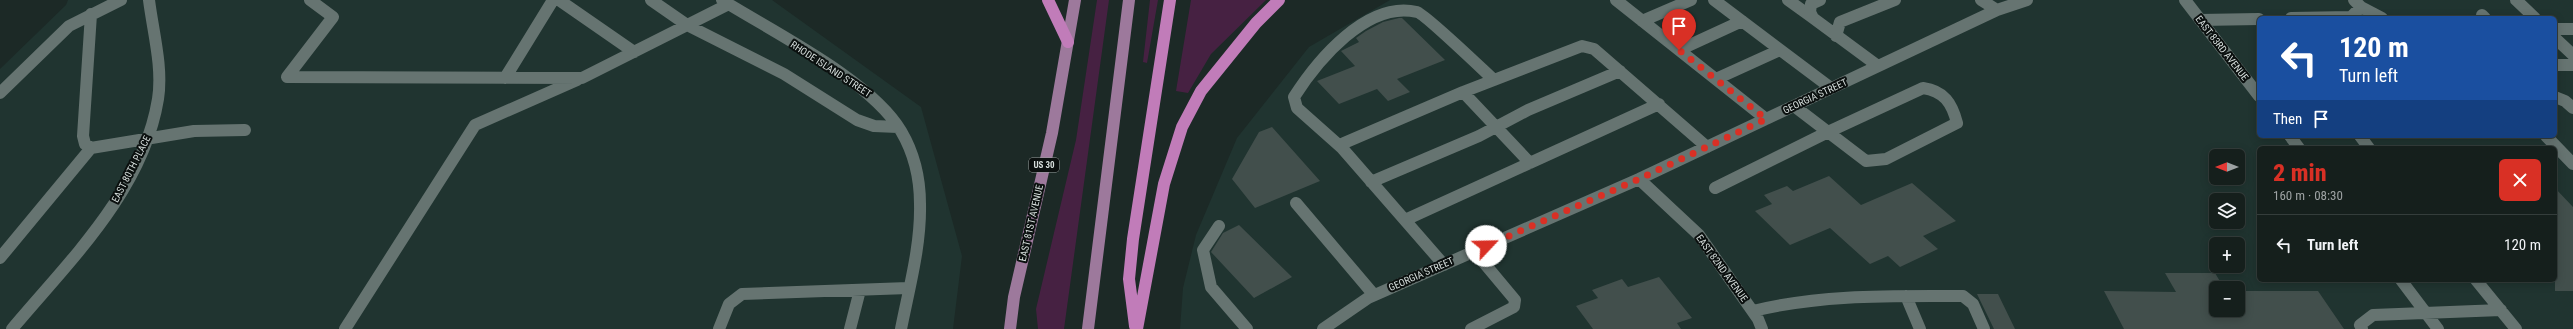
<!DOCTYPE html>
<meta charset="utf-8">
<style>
:root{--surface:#151f1c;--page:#222c29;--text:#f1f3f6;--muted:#9da2a3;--line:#343d3b;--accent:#d93025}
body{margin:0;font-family:"Roboto Condensed",sans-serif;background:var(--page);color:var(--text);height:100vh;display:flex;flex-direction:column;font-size:15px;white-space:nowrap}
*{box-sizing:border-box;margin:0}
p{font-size:13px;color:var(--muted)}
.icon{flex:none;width:22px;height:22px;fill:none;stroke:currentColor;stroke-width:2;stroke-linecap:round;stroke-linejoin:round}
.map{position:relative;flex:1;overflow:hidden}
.panel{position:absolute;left:2257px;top:146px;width:300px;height:136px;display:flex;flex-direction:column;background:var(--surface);border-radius:6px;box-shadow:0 2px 10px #0003,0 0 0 1px var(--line)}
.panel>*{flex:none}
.hud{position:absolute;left:2257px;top:16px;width:300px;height:122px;border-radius:6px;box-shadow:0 2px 10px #0003,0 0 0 1px var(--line);background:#1a4fa0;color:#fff;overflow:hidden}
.needle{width:26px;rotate:270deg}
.fabs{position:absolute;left:2209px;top:149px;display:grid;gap:8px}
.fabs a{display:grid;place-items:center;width:36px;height:36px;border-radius:6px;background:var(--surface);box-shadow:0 2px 10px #0003,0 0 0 1px var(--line);font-size:20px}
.pin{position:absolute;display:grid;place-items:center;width:34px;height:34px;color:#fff;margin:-41px -17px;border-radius:50% 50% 50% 0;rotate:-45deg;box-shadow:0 0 4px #0007}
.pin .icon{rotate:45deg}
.me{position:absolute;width:44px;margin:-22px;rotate:66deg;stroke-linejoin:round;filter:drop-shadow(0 0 3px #0008)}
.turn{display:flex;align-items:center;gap:14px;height:84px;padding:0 16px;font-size:18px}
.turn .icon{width:52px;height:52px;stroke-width:2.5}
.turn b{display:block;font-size:28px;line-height:34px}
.then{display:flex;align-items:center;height:38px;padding:0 16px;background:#0003;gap:8px;font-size:15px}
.round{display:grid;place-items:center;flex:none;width:42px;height:42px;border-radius:6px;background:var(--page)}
.overview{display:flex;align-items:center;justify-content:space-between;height:68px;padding:0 16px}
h1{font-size:24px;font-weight:800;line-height:30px;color:var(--accent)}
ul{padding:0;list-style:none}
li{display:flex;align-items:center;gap:12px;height:60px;padding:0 16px;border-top:1px solid var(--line)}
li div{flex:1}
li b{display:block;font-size:15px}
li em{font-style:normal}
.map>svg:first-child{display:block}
.built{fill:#203430;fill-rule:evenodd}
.green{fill:#462142}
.building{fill:#424f4c}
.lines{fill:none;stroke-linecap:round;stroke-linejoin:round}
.minor{stroke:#667471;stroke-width:12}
.major{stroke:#9d799c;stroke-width:12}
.highway{stroke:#c17cb9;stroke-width:12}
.route{stroke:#d93025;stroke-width:7;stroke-dasharray:0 12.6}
.labels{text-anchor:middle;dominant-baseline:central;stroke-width:4;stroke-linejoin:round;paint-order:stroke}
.shield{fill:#0b100f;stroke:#9aa19f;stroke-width:1}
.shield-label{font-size:9px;font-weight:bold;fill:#d7dfdd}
.street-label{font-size:10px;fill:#d7dfdd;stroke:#0b100f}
</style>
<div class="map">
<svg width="2573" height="329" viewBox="0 0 2573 329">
<rect width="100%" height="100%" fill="#1c2926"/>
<path class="built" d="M68 0H772L921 107 962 256 953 329H0V69L66 5Z
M1390 0H2573V329H1180L1183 288 1196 235 1237 138 1309 47ZM2259 18H2555V136H2259ZM2259 148H2555V280H2259ZM2216 156H2238V178H2216ZM2216 200H2238V222H2216ZM2216 244H2238V266H2216ZM2216 288H2238V310H2216Z"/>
<path class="green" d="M1097 0H1109L1064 329H1038L1036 309 1076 140Z
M1150 0H1158L1147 63 1143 62Z
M1191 0H1266L1211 54 1188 93 1176 91Z"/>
<path class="building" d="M1399 18H1402L1445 60 1397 79 1410 92 1388 101 1377 89 1339 104 1317 81 1355 66 1341 51 1359 42 1356 38 1366 31 1383 22Z
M1272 127 1320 181 1255 208 1232 179 1259 132Z
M1829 176 1861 205 1912 183 1956 221 1923 236 1938 249 1900 267 1888 256 1870 264 1830 228 1790 245 1755 211 1772 204 1764 195 1787 186 1793 191Z
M2555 188 2573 207V291H2555Z
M1239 225 1292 277 1254 298 1211 252 1223 233Z
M2165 273H2215L2224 288H2216V310H2238V291H2318L2344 329H2124L2104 291 2176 292Z
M1659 277 1692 318 1677 323 1681 329H1593L1576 306 1598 298 1592 290 1622 279 1628 287Z
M1977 294H1998L2015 329H1994Z"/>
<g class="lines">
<path class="minor" d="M310 0 333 17 287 77 582 78 729 4
M559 0 634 52
M651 0 687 25 784 74 857 120 874 126 898 127
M722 0C773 32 871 80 901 131 914 153 920 179 920 204 921 246 909 288 901 329
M1616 0 1766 119
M1714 0 1831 88
M1788 0 1813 18
M1820 0 1811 4 1810 12 1813 18 1878 66
M1981 0 1997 10
M2185 0 2259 96
M2516 0 2535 18
M2361 7 2382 18
M91 14 83 136 85 144 91 148 194 131 245 130
M2482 15 2485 18
M2291 18 2351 17 2361 7 2354 0
M2200 20 2259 19
M1642 21 1691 0
M2555 29H2573
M1836 36 1840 22 1895 0
M2555 38 2573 55
M1679 50 1742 21
M2555 65H2573
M505 78 553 0
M1716 79 1780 50
M1923 88C1944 91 1952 103 1957 123L1886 159 1866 161 1828 132Z
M1463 92 1530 163
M0 93 69 26 121 0
M2555 97 2565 101 2573 108
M1794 106 1828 132
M2290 136 2299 148
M2360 136 2369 148
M2546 136 2573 164
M1342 148 1297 108 1294 97C1317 61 1367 0 1417 12 1425 14 1483 70 1494 80
M1639 179 1699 235 1758 319 1762 329
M1371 182 1479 136 1528 110 1620 71
M1715 188 1828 132
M1296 203 1374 295
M1405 220 1659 104
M1219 226 1203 250 1211 287 1247 329
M0 258 91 148
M1444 265 1342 148 1344 143 1463 92 1582 46 1594 49 1707 147
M2401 280 2438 329
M2476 280 2516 329
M1906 296 1920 329
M1753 311C1822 294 1892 296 1963 296L1973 304 1984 329
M12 329C69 261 143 191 158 99 163 67 153 32 149 0
M345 329 475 125 577 80
M719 329 729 304 742 294 908 288
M850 329 860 290
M1323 329 1368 298 1639 179 1997 10 2027 0
M1471 329 1514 307 1515 300 1474 251
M2362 329 2360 325 2373 315 2501 310"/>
<path class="major" d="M1010 329 1014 297 1052 133 1075 0
M1088 329 1129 0"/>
<path class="highway" d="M1048 0 1068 42
M1135 326 1129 279 1133 239 1170 0
M1137 329 1164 184 1182 127 1201 91 1256 23 1279 0"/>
</g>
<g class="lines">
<path class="route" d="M1486 246 1639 179 1766 119 1679 50"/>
</g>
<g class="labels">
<rect class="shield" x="1029" y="158" width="30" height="14" rx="3"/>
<g class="shield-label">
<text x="1044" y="165">US 30</text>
</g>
<g class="street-label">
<text transform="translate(2222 48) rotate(52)">EAST 83RD AVENUE</text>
<text transform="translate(831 69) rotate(33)">RHODE ISLAND STREET</text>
<text transform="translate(1815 96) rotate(-25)">GEORGIA STREET</text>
<text transform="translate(131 169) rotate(-63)">EAST 80TH PLACE</text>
<text transform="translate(1031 223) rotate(-77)">EAST 81ST AVENUE</text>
<text transform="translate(1722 268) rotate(54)">EAST 82ND AVENUE</text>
<text transform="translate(1421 274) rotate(-24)">GEORGIA STREET</text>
</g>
</g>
</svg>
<div class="fabs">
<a><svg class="needle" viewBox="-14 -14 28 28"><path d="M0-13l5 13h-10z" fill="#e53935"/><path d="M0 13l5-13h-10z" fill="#9da2a3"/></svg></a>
<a><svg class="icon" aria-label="layers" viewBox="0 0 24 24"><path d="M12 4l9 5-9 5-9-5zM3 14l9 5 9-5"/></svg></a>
<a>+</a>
<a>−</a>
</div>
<div class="pin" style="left:1679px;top:50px;background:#d93025"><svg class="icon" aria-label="arrive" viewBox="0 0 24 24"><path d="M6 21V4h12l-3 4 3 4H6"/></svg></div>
<svg class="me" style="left:1486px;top:246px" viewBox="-20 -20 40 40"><circle r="19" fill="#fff"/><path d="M0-13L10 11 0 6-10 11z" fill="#d93025"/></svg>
<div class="hud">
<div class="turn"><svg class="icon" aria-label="left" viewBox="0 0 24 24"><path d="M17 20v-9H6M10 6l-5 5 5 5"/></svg><div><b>120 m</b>Turn left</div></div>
<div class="then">Then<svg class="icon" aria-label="arrive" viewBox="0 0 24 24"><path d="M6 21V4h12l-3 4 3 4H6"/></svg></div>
</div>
<section class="panel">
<div class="overview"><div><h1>2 min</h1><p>160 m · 08:30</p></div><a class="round" style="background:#d93025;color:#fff"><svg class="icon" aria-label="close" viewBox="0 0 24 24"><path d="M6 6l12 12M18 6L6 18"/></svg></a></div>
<ul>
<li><svg class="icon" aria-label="left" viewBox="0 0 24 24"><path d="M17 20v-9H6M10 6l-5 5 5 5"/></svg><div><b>Turn left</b></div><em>120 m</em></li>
</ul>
</section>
</div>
